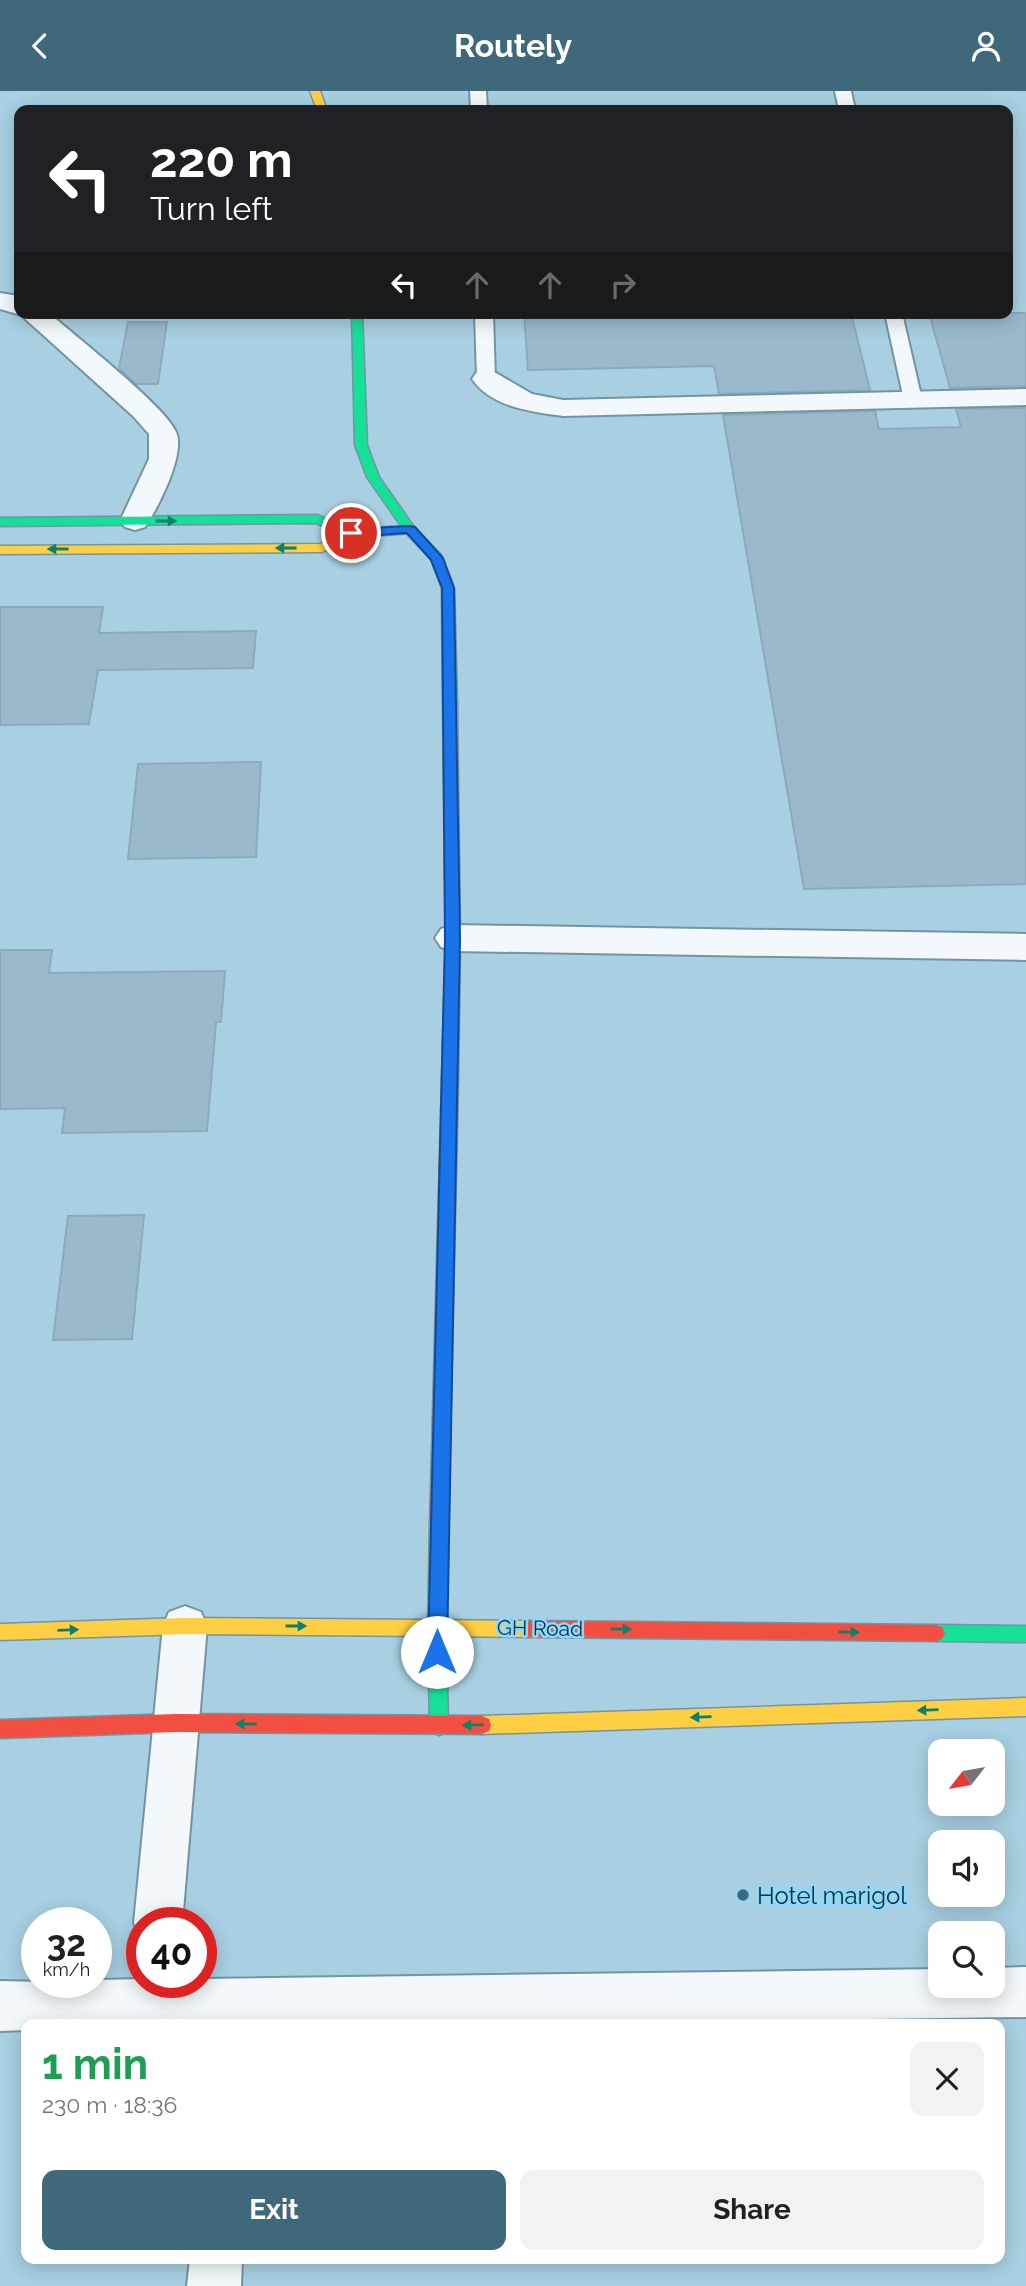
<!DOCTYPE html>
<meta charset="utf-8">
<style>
:root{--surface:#fff;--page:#f2f2f2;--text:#202124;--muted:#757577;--accent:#3f697b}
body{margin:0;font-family:Raleway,sans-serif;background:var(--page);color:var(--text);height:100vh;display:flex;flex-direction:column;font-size:26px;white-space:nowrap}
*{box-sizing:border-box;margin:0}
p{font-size:23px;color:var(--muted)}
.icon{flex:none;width:38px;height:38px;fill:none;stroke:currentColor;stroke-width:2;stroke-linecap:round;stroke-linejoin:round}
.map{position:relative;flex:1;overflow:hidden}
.sheet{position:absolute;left:21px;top:1928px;width:984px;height:245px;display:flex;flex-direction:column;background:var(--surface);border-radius:14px;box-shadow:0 4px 18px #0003}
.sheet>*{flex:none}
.guide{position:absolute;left:14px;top:14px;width:999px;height:214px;border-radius:14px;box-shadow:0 4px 18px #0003;background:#202124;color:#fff;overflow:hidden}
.needle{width:46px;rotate:239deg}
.buttons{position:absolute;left:928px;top:1648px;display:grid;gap:14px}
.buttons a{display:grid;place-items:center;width:77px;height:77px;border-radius:14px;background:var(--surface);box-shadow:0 4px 18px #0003;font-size:35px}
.speed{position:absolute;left:21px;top:1816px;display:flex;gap:14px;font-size:35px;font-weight:700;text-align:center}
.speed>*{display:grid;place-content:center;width:91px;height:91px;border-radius:50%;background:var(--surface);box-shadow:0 4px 18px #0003;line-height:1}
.speed small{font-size:18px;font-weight:400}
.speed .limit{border:10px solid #d22;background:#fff;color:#111}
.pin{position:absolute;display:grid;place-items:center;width:60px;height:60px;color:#fff;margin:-30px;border:4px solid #fff;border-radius:50%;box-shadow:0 2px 7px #0007}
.me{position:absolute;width:77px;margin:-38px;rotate:0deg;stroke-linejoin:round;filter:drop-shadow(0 0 5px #0008)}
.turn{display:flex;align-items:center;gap:24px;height:147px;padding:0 21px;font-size:32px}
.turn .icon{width:91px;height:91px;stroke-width:2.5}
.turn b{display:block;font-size:49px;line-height:60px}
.lanes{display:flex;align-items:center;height:66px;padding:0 21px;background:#0003;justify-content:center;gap:35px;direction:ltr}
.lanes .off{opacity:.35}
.round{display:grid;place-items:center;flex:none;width:74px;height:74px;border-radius:14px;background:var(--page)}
.summary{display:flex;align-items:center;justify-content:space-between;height:119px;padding:0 21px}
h1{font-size:42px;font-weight:700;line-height:52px;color:#1e9e55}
.button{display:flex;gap:14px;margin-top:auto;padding:14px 21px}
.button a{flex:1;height:80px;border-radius:14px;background:var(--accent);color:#fff;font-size:28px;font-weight:700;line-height:80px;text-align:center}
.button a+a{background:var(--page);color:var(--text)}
header{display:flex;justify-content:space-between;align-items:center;height:91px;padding:0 21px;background:var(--accent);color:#fff;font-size:32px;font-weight:700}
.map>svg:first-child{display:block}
.building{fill:#9ab9cd;stroke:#8caabd;stroke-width:2}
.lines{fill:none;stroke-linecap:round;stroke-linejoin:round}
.lane-casing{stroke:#7494a2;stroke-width:4}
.street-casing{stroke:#7494a2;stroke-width:4}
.fast-casing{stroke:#7494a2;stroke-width:3}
.slow-casing{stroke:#7494a2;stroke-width:3}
.jam-casing{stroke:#7494a2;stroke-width:3}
.lane{fill:#f2f8fb;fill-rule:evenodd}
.street{fill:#f2f8fb;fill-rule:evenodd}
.fast{fill:#16e098;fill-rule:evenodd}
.slow{fill:#ffcf43;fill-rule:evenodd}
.jam{fill:#f24e42;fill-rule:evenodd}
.oneway{fill:#0d8069}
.route{fill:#1a73e8;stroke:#114b97;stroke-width:2}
.poi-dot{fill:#3f697b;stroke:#8fd8fb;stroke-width:2.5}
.labels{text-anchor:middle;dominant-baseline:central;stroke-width:5;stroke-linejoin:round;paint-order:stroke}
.street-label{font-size:21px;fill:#063243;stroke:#8fd8fb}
.near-poi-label{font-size:24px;fill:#063243;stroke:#8fd8fb;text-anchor:start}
</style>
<header><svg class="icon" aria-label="back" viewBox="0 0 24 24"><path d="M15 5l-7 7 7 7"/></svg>Routely<svg class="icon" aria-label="person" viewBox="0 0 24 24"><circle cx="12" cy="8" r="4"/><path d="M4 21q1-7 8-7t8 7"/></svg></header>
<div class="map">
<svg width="1026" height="2195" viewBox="0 0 1026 2195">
<rect width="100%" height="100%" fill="#a8d0e2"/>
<path class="building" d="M524 222H851L870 299 719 303 714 275 528 279Z
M929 222H1026V295L950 297Z
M128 231H167L158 293H136L119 277Z
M1026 317V793L804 798 723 324 875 320 879 338 961 336 956 318Z
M0 516H103L99 542 256 540 253 577 98 579 89 633 0 634Z
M261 671 256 766 128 768 138 673Z
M0 859H52L49 882 225 880 221 931H216L207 1040 62 1042 65 1017 0 1018Z
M144 1124 132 1248 53 1249 68 1125Z"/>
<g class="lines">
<defs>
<path id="lane" d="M470 0H486L487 19H471Z
M835 0H851L855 19H839Z
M475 222H493L495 288 486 293 477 288Z
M885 222H902L922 309 919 313H907L904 309Z"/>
<path id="street" d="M0 202 19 205V222H49C75 245 165 315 176 341 186 362 158 417 145 436L135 439 125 436 120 430 149 368V343L133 325 21 224 0 218Z
M486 280 496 282 532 303 563 309 1026 298V314L563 325C532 321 491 316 472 288L476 282Z
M453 834 1026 843V869L453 860 441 856 435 847 441 838Z
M185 1515 201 1521 207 1535 182 1832H142V1849L134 1832 163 1535 169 1521Z
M1026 1876V1926L433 1934H26V1939L0 1940V1890L96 1892V1889L142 1888V1892H201V1888L940 1878V1895H992V1877Z
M190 2168H242L241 2195H187Z"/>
<path id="fast" d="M352 222H362L367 354 379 386 414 436 441 464 454 497 457 612 450 616 443 612 442 497 431 468 406 442 367 386 355 354Z
M318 424 357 442 355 445H347L316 432 0 435V427Z
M439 1425 445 1428 448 1433 446 1536 448 1635 446 1641 439 1644 432 1641 430 1635 428 1536 430 1433 433 1428Z
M936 1534 1026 1535V1551L936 1550 930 1548 927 1542 930 1536Z"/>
<path id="slow" d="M310 0H320L327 19H317Z
M410 435 416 439 414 442 353 446 322 461 0 463V455L320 453 351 438Z
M450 608 457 612 460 847 458 989 450 995 442 989 446 847 443 612Z
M185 1527 529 1530 535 1532 538 1538 535 1544 529 1546 185 1543 0 1549V1533Z
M1026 1607V1625L482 1643 475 1640 473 1634 475 1628 482 1625Z"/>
<path id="jam" d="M450 983 458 989 448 1433 445 1438 439 1441 433 1438 430 1433 442 989Z
M529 1530 936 1534 942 1536 945 1542 942 1548 936 1550 529 1546 523 1544 520 1538 523 1532Z
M176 1623 482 1625 489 1628 491 1634 489 1640 482 1643 176 1641 0 1647V1629Z"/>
</defs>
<use href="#lane" class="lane-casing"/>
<use href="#street" class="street-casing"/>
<use href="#fast" class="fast-casing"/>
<use href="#slow" class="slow-casing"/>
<use href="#jam" class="jam-casing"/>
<use href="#lane" class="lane"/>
<use href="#street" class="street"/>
<use href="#fast" class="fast"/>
<use href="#slow" class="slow"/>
<use href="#jam" class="jam"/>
</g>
<defs><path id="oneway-solid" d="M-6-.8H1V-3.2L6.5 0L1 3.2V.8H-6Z" transform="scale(1.75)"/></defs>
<g class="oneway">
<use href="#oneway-solid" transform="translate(166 430)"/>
<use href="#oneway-solid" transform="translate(286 457) rotate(180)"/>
<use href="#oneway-solid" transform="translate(58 458) rotate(180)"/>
<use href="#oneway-solid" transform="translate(296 1535)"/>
<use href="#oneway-solid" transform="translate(621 1538) rotate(1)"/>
<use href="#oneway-solid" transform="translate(68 1539) rotate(-2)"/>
<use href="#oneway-solid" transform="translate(849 1541) rotate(1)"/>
<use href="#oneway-solid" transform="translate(928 1619) rotate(178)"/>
<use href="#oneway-solid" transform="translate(701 1626) rotate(178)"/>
<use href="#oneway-solid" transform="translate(246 1633) rotate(-179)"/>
<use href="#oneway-solid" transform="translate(473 1634) rotate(178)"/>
</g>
<path class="route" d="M410 435 415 436 443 467 454 497 460 847 447 1561 444 1567 437 1569 431 1567 428 1561 445 847 442 497 431 469 407 442 351 446 345 442 351 438Z"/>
<circle class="poi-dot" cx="743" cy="1804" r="7"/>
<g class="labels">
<g class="street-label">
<text transform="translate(540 1537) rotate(1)">GH Road</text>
</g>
<g class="near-poi-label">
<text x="757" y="1804">Hotel marigol</text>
</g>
</g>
</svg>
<div class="buttons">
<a><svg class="needle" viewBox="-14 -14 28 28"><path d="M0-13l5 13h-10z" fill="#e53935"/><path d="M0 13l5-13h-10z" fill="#757577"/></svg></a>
<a><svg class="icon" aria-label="sound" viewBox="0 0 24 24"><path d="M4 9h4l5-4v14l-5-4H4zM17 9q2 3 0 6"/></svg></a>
<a><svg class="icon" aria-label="search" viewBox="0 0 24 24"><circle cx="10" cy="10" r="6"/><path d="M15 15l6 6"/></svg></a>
</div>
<div class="speed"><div>32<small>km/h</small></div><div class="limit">40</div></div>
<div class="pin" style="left:351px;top:442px;background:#d93025"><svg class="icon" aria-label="arrive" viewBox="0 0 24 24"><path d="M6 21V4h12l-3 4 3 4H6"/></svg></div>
<svg class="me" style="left:437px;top:1561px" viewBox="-20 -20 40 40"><circle r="19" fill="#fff"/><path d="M0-13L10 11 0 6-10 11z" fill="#1a73e8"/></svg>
<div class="guide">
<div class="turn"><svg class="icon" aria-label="left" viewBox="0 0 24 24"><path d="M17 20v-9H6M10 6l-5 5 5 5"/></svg><div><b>220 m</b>Turn left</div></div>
<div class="lanes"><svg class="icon" aria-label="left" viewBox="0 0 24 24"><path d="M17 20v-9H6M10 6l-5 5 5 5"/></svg><svg class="icon off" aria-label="ahead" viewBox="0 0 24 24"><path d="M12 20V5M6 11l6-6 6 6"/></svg><svg class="icon off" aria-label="ahead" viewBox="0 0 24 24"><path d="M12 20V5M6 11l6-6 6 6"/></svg><svg class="icon off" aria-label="right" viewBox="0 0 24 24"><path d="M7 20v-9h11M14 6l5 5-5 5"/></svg></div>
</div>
<section class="sheet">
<div class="summary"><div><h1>1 min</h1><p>230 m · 18:36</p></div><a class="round"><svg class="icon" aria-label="close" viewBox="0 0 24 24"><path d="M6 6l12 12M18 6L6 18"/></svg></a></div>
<div class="button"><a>Exit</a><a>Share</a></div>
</section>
</div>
